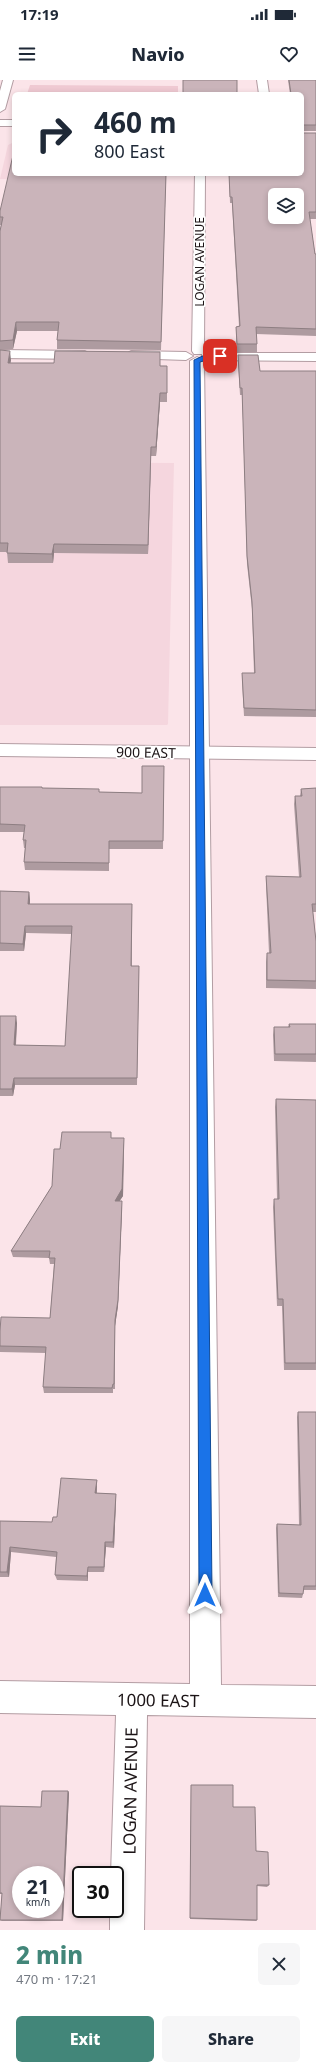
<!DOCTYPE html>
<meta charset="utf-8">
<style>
:root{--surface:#fff;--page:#f6f6f7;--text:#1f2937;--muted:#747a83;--accent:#428679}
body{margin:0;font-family:"Noto Sans",sans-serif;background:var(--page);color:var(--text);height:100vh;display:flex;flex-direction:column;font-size:15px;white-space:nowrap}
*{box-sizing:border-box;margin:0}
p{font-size:13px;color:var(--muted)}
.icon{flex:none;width:22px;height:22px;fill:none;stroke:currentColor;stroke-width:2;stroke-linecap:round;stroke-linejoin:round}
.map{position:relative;height:1850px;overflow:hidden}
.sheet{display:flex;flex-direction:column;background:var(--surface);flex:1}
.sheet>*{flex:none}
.guide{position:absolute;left:12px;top:12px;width:292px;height:84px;border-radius:6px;box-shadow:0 2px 6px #0003;background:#fff;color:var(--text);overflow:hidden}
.controls{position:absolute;left:268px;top:108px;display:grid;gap:8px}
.controls a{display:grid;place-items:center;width:36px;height:36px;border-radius:6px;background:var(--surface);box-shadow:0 2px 6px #0003;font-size:20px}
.speed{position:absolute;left:12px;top:1786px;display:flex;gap:8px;font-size:20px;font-weight:700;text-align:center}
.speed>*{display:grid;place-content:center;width:52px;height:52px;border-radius:50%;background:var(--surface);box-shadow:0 2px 6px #0003;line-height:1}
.speed small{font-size:10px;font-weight:400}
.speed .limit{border:2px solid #111;border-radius:6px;background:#fff;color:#111}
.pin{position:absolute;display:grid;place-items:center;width:34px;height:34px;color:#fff;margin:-17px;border-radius:8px;box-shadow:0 2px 6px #0006}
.me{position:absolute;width:44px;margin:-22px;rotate:0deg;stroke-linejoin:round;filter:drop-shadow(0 0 3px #0008)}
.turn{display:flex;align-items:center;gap:14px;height:84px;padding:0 16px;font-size:18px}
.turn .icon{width:52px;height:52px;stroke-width:2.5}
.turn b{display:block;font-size:28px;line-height:34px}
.round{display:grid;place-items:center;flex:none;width:42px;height:42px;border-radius:6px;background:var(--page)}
.head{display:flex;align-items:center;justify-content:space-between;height:68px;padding:0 16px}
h1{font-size:24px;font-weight:800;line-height:30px;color:var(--accent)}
.cta{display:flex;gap:8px;margin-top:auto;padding:8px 16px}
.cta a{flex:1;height:46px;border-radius:6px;background:var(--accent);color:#fff;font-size:16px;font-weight:800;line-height:46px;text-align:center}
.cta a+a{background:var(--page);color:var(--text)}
.status{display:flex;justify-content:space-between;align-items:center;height:28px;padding:0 20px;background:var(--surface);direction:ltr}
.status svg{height:11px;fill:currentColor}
header{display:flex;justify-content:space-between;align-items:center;height:52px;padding:0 16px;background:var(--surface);font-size:18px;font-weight:800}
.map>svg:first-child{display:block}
.built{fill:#f5d6de}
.green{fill:#efc9d2}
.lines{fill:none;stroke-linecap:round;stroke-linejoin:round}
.minor-casing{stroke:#b39da3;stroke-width:2}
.tertiary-casing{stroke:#b39da3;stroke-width:2}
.primary-casing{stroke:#b39da3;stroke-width:2}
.minor{fill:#fff;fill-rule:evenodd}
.tertiary{fill:#fff;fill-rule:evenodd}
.primary{fill:#fff;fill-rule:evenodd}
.wall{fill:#ae9ba0}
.shaded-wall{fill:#8d7e82}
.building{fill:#cab4ba;stroke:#8d7e82;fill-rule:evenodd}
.route{fill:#1a73e8;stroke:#114b97}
.labels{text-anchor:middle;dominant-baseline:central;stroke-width:3.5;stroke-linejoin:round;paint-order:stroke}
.far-street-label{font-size:12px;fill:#1c1416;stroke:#fff}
.street-label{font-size:14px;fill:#1c1416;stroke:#fff}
.near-street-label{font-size:17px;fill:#1c1416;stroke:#fff}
</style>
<div class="status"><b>17:19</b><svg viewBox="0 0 49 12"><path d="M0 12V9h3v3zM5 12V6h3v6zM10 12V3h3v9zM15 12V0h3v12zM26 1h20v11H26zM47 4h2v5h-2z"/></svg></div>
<header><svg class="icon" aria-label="menu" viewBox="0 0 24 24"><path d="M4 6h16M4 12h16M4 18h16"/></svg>Navio<svg class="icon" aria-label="heart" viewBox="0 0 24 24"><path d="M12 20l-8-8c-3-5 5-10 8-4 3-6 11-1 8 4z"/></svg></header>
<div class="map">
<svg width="316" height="1850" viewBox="0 0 316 1850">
<rect width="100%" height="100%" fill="#fbe4e9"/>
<path class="built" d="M14 62V94L115 100 0 99 8 65Z
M0 382 174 383 168 644 167 645H0Z"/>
<path class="green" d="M30 5 178 6V14H27Z"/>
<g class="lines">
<defs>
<path id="minor" d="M257 0H267L269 14H259Z
M195 94H205L204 273H316V281L207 280 202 279V274H194L192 271Z
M0 270 85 271 92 275 85 279 0 278Z
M131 271 186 272 193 276 186 280 126 278 124 275Z
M197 277 204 281 221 1605 316 1606V1638L147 1635 144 1850H110V1829H115V1795H111L116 1635 0 1633V1601L190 1604V281Z"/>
<path id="tertiary" d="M3 0H13L5 29 0 32V11Z
M0 664 316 668V680L0 676Z"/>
<path id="primary" d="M0 40H14V46H0Z"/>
</defs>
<use href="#minor" class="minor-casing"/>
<use href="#tertiary" class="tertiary-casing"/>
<use href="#primary" class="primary-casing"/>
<use href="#minor" class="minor"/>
<use href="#tertiary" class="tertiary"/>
<use href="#primary" class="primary"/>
</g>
<path class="wall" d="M288 0H316V51H302V14H290Z
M316 53V139H310L315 174H316V256L256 254 257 264V272H237L236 254V247L239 246 232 123H230L229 94H302Z
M166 94 161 270 57 269V260L58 251H17L13 269 0 270V151L1 145H0V131Z
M0 270 11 280 10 283 167 286V322H160L156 376H151L148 474 54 473 53 483H8L7 472H0Z
M238 275 260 291H316V637L244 636 242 601V593H254L252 529 247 484 243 340 242 315H240L238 282Z
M164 686 163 769H109V791L25 790 24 782 25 768H24L23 760 24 752H0V707L42 708 100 712 142 713Z
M316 708V832H313L316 861V909L266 908V882L267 873H269L266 805V796L299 797 294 724 295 716H300L301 709Z
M0 811 29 812 30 820V824H132V886H139L137 1005H15L13 1016H0V936L17 943 16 965 65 966 72 854 26 853 24 871H0Z
M289 944H316V982L274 981 273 955 274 947H288Z
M276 1019 316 1020V1290H284L282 1226H277L273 1127 274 1119H277L275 1027Z
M111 1052V1058L124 1065 123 1116 119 1121 122 1128 118 1226 115 1246V1309H113V1313H44L43 1307 46 1273 0 1272V1251L50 1238 54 1184H50L49 1178 13 1177 11 1171 52 1106 60 1069Z
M298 1332H316V1510H303V1514L302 1518 278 1517 276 1448 277 1444 299 1445 297 1337Z
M97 1400V1413L116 1414V1420L114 1468 106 1467 104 1492H88V1501L57 1500 55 1495 56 1477 11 1472 9 1497H0V1441L52 1442Z
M191 1705 233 1727 256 1771 269 1805 267 1807 257 1806V1840L256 1841 190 1839Z
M68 1711 69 1713 63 1841H2L0 1840 2 1814H0V1726L41 1727Z"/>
<path class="shaded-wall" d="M16 242 17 251 13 269V260Z
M10 271 11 280 9 292 8 283Z
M160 313V322L156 376V367Z
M151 367V376L148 474V465Z
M54 464V473L53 483 52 474Z
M29 812 30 820 29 832 28 824Z
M25 846 26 853 24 871 23 864Z
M16 936 17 943 15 973 14 965Z
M14 998 15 1005 13 1016 12 1009Z
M124 1058 123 1116 115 1128V1121Z
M122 1121V1128L118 1226 115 1246V1309V1240Z
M97 1400V1406L96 1419 95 1413Z
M116 1414V1420L114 1468 113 1462Z
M105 1462 106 1467 104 1492V1487Z
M10 1467 11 1472 9 1497 7 1492Z
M88 1487V1501L87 1496Z
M68 1711 69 1713 63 1841 62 1840Z"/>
<path class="building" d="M183 0H237V14H183Z
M289 0H316V45H302V14H291Z
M302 53H316V132H309L315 174H316V249L256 247 257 264H237L236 247 240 246 232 117H230L229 94H302ZM275 115H297V137H275Z
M14 71V94H166L161 262 57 260 59 242H16L13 260 0 261V151L3 137H0V131Z
M0 270 10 271 8 283H54L55 271 160 272V286H167V313H160L156 367H151L148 465 54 464 52 474 7 473 8 463H0Z
M238 275H258L260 291H316V630L244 628 242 593H255L252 522 247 476 242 308H240Z
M142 686H164L163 761H109V783L24 782 26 760H23L25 745 0 744V707H42V708L99 709V712L142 713Z
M316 708V824H312L316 861V901L267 900V873H271L266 796 301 797 295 716H302L301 709Z
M0 811 29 812 28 824H132L131 886H139L137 998H14L12 1009H0V936H16L14 965 65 966 72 846H25L23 864 0 863Z
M289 944H316V974H275L274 947H290Z
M276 1019 316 1020V1283H285L283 1219H278L276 1176 274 1119H279Z
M62 1052H111V1058H124L122 1109 115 1121H122L118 1220 115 1240 114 1304H113L112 1308 43 1307 46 1267 0 1266V1251L1 1237 50 1238 55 1178H49L50 1171H11L52 1106 54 1069H60Z
M298 1332H316V1506H304L303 1514 279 1513 277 1444 301 1445Z
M61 1398 97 1400 95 1413 116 1414 113 1462H105L104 1487H88L87 1496 55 1495 57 1472 10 1467 7 1492H0V1441L52 1442 53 1437H57Z
M191 1705H233V1727H255L256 1771 268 1772 269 1805H257V1840L190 1838Z
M42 1711H68L62 1840H0L2 1813H0V1726L41 1727ZM21 1795H55V1829H21Z"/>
<path class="route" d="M207 274 223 276 208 277 207 280 200 282 212 1515 210 1519 205 1521 201 1519 199 1515 194 280Z"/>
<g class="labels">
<g class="far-street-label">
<text transform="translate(199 182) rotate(-90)">LOGAN AVENUE</text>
</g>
<g class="street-label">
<text transform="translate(146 672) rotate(1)">900 EAST</text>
</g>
<g class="near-street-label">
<text transform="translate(158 1620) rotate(1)">1000 EAST</text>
<text transform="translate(130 1711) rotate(-89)">LOGAN AVENUE</text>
</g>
</g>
</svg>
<div class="controls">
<a><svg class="icon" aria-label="layers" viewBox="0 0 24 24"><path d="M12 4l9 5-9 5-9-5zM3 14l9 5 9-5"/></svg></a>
</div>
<div class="speed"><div>21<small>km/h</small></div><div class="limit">30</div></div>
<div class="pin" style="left:220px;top:276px;background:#d93025"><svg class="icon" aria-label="arrive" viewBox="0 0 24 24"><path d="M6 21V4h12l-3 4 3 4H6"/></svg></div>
<svg class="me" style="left:205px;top:1515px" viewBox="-20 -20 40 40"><path d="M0-17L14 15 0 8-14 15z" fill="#1a73e8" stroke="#fff" stroke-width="4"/></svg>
<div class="guide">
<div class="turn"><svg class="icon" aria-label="right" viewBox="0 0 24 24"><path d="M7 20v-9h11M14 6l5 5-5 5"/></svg><div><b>460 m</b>800 East</div></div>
</div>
</div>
<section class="sheet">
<div class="head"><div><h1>2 min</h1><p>470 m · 17:21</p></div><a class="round"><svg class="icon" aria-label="close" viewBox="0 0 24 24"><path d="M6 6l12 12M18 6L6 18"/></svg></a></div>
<div class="cta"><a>Exit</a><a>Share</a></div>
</section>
